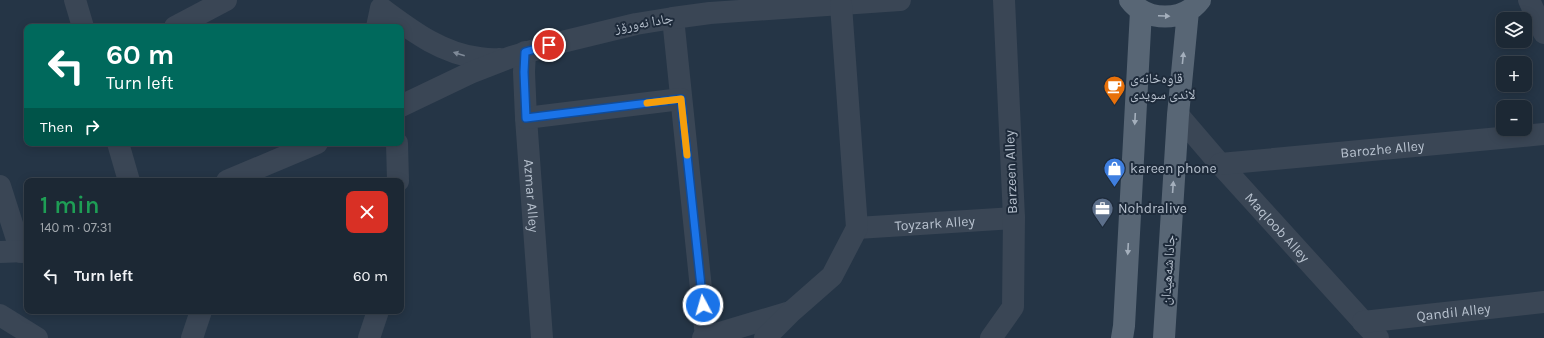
<!DOCTYPE html>
<meta charset="utf-8">
<style>
:root{--surface:#1c2834;--page:#293440;--text:#f1f3f6;--muted:#a0a6ac;--line:#3a444f}
body{margin:0;font-family:Karla,"Noto Naskh Arabic",sans-serif;background:var(--page);color:var(--text);height:100vh;display:flex;flex-direction:column;font-size:15px;white-space:nowrap}
*{box-sizing:border-box;margin:0}
p{font-size:13px;color:var(--muted)}
.icon{flex:none;width:22px;height:22px;fill:none;stroke:currentColor;stroke-width:2;stroke-linecap:round;stroke-linejoin:round}
.map{position:relative;flex:1;overflow:hidden}
.details{position:absolute;left:24px;top:178px;width:380px;height:136px;display:flex;flex-direction:column;background:var(--surface);border-radius:8px;box-shadow:0 2px 10px #0003,0 0 0 1px var(--line)}
.details>*{flex:none}
.top-card{position:absolute;left:24px;top:24px;width:380px;height:122px;border-radius:8px;box-shadow:0 2px 10px #0003,0 0 0 1px var(--line);background:#00695c;color:#fff;overflow:hidden}
.controls{position:absolute;left:1496px;top:12px;display:grid;gap:8px}
.controls a{display:grid;place-items:center;width:36px;height:36px;border-radius:8px;background:var(--surface);box-shadow:0 2px 10px #0003,0 0 0 1px var(--line);font-size:20px}
.pin{position:absolute;display:grid;place-items:center;width:34px;height:34px;color:#fff;margin:-17px;border:2px solid #fff;border-radius:50%;box-shadow:0 1px 4px #0007}
.me{position:absolute;width:44px;margin:-22px;rotate:354deg;stroke-linejoin:round;filter:drop-shadow(0 0 3px #0008)}
.turn{display:flex;align-items:center;gap:14px;height:84px;padding:0 16px;font-size:18px}
.turn .icon{width:52px;height:52px;stroke-width:2.5}
.turn b{display:block;font-size:28px;line-height:34px}
.then{display:flex;align-items:center;height:38px;padding:0 16px;background:#0003;gap:8px;font-size:15px}
.round{display:grid;place-items:center;flex:none;width:42px;height:42px;border-radius:8px;background:var(--page)}
.summary{display:flex;align-items:center;justify-content:space-between;height:68px;padding:0 16px}
h1{font-size:24px;font-weight:600;line-height:30px;color:#1e9e55}
ul{padding:0;list-style:none}
li{display:flex;align-items:center;gap:12px;height:60px;padding:0 16px}
li div{flex:1}
li b{display:block;font-size:15px}
li em{font-style:normal}
.map>svg:first-child{display:block}
.lines{fill:none;stroke-linecap:round;stroke-linejoin:round}
.minor{stroke:#3a4655;stroke-width:22}
.major{stroke:#586675;stroke-width:22}
.oneway{fill:#a4afbc}
.oneway2{fill:#7f8a98}
.route-casing{stroke:#114b97;stroke-width:10}
.route{stroke:#1a73e8;stroke-width:7}
.slow{stroke:#f59e0b;stroke-width:7}
.labels{text-anchor:middle;dominant-baseline:central;stroke-width:4;stroke-linejoin:round;paint-order:stroke}
.street-label{font-size:14px;fill:#b7c1ce;stroke:#1e2b3b}
.poi-label{font-size:14px;fill:#b7c1ce;stroke:#1e2b3b;text-anchor:start}
</style>
<div class="map">
<svg width="1544" height="338" viewBox="0 0 1544 338">
<rect width="100%" height="100%" fill="#253546"/>
<g class="lines">
<g class="minor">
<path d="M75 0 83 27"/>
<path d="M1529 0 1544 33"/>
<path d="M673 18 706 337"/>
<path d="M175 27 226 0"/>
<path d="M377 27 381 8C411 30 440 53 479 58 486 59 492 60 500 59"/>
<path id="s1" d="M525 52 524 72 526 118 542 338"/>
<path d="M401 106 470 73 511 57 562 42 636 24 673 18 710 13 900 0"/>
<path id="s2" d="M1178 115 1220 164 1378 338"/>
<path d="M526 118 681 99"/>
<path d="M118 143 129 181"/>
<path d="M397 143 398 181"/>
<path id="s3" d="M1220 164 1544 134"/>
<path d="M227 181 317 143"/>
<path d="M0 186 21 252"/>
<path id="s4" d="M857 228 1014 218"/>
<path d="M0 252 27 251"/>
<path d="M0 315 37 338"/>
<path id="s5" d="M1363 322 1544 302"/>
<path d="M192 338 201 311"/>
<path d="M369 338 378 311"/>
<path d="M703 338 790 312"/>
<path d="M765 338 791 312 832 276 857 228 841 5"/>
<path d="M991 338 1013 307 1014 218 1004 0"/>
</g>
<path class="major" d="M1130 0C1146 22 1184 22 1200 0
M1122 338 1124 326 1141 11
M1164 338 1178 115 1188 11"/>
</g>
<defs><path id="oneway-solid" d="M-6-.8H1V-3.2L6.5 0L1 3.2V.8H-6Z"/></defs>
<g class="oneway">
<use href="#oneway-solid" transform="translate(1164 16) rotate(2)"/>
<use href="#oneway-solid" transform="translate(1183 58) rotate(-84)"/>
<use href="#oneway-solid" transform="translate(1135 119) rotate(93)"/>
<use href="#oneway-solid" transform="translate(1173 187) rotate(-86)"/>
<use href="#oneway-solid" transform="translate(1128 249) rotate(93)"/>
</g>
<use class="oneway2" href="#oneway-solid" transform="translate(459 54) rotate(-163)"/>
<g class="lines">
<defs>
<path id="route" d="M549 45 525 52 524 72 526 118 681 99 703 305"/>
</defs>
<use href="#route" class="route-casing"/>
<use href="#route" class="route"/>
<path class="slow" d="M647 103 681 99 687 155"/>
</g>
<defs>
<symbol id="cafe-pin" viewBox="-11 -11 22 30"><path d="M0 17L-7.5 6A9.5 9.5 0 1 1 7.5 6Z" fill="#e8710a" stroke="#1e2b3b"/><path d="M-5.5-4.5H6V0H3Q3 3.5 0 3.5H-2.5Q-5.5 3.5-5.5 0ZM3-3.2v2h1.7v-2ZM-6 4.5H4V6H-6Z" fill="#fff"/></symbol>
<symbol id="shop-pin" viewBox="-11 -11 22 30"><path d="M0 17L-7.5 6A9.5 9.5 0 1 1 7.5 6Z" fill="#3f7fe0" stroke="#1e2b3b"/><path d="M-5-2.5h2.3a2.7 3.5 0 0 1 5.4 0H5L5.5 6h-11ZM-1.5-2.5h3a1.5 2.3 0 0 0-3 0Z" fill="#fff"/></symbol>
<symbol id="office-pin" viewBox="-11 -11 22 30"><path d="M0 17L-7.5 6A9.5 9.5 0 1 1 7.5 6Z" fill="#5c6f8a" stroke="#1e2b3b"/><path d="M-6-3h4V-5.5h4V-3h4V5H-6ZM-1-4.5V-3h2v-1.5ZM-6 0V1H6V0Z" fill="#fff"/></symbol>
</defs>
<g fill-rule="evenodd">
<use href="#cafe-pin" x="1102" y="74" width="25" height="34"/>
<use href="#shop-pin" x="1102" y="156" width="25" height="34"/>
<use href="#office-pin" x="1090" y="196" width="25" height="34"/>
</g>
<g class="labels">
<g class="street-label">
<text transform="translate(644 23) rotate(-10)">جادا نەورۆز</text>
<text stroke="none"><textPath href="#s3" startOffset="163">Barozhe Alley</textPath></text>
<text transform="translate(1011 172) rotate(-92)">Barzeen Alley</text>
<text stroke="none"><textPath href="#s1" startOffset="144">Azmar Alley</textPath></text>
<text stroke="none"><textPath href="#s4" startOffset="78">Toyzark Alley</textPath></text>
<text stroke="none"><textPath href="#s2" startOffset="150">Maqloob Alley</textPath></text>
<text transform="translate(1168 270) rotate(-86)">جادا شەهیدان</text>
<text stroke="none"><textPath href="#s5" startOffset="91">Qandil Alley</textPath></text>
</g>
<g class="poi-label">
<text x="1130" y="78">قاوەخانەی<tspan x="1130" dy="16">لاندی سویدی</tspan></text>
<text x="1130" y="168">kareen phone</text>
<text x="1118" y="208">Nohdralive</text>
</g>
</g>
</svg>
<div class="controls">
<a><svg class="icon" aria-label="layers" viewBox="0 0 24 24"><path d="M12 4l9 5-9 5-9-5zM3 14l9 5 9-5"/></svg></a>
<a>+</a>
<a>−</a>
</div>
<div class="pin" style="left:549px;top:45px;background:#d93025"><svg class="icon" aria-label="arrive" viewBox="0 0 24 24"><path d="M6 21V4h12l-3 4 3 4H6"/></svg></div>
<svg class="me" style="left:703px;top:305px" viewBox="-20 -20 40 40"><circle r="17" fill="#1a73e8" stroke="#fff" stroke-width="3"/><path d="M0-11L8 9 0 5-8 9z" fill="#fff"/></svg>
<div class="top-card">
<div class="turn"><svg class="icon" aria-label="left" viewBox="0 0 24 24"><path d="M17 20v-9H6M10 6l-5 5 5 5"/></svg><div><b>60 m</b>Turn left</div></div>
<div class="then">Then<svg class="icon" aria-label="right" viewBox="0 0 24 24"><path d="M7 20v-9h11M14 6l5 5-5 5"/></svg></div>
</div>
<section class="details">
<div class="summary"><div><h1>1 min</h1><p>140 m · 07:31</p></div><a class="round" style="background:#d93025;color:#fff"><svg class="icon" aria-label="close" viewBox="0 0 24 24"><path d="M6 6l12 12M18 6L6 18"/></svg></a></div>
<ul>
<li><svg class="icon" aria-label="left" viewBox="0 0 24 24"><path d="M17 20v-9H6M10 6l-5 5 5 5"/></svg><div><b>Turn left</b></div><em>60 m</em></li>
</ul>
</section>
</div>
